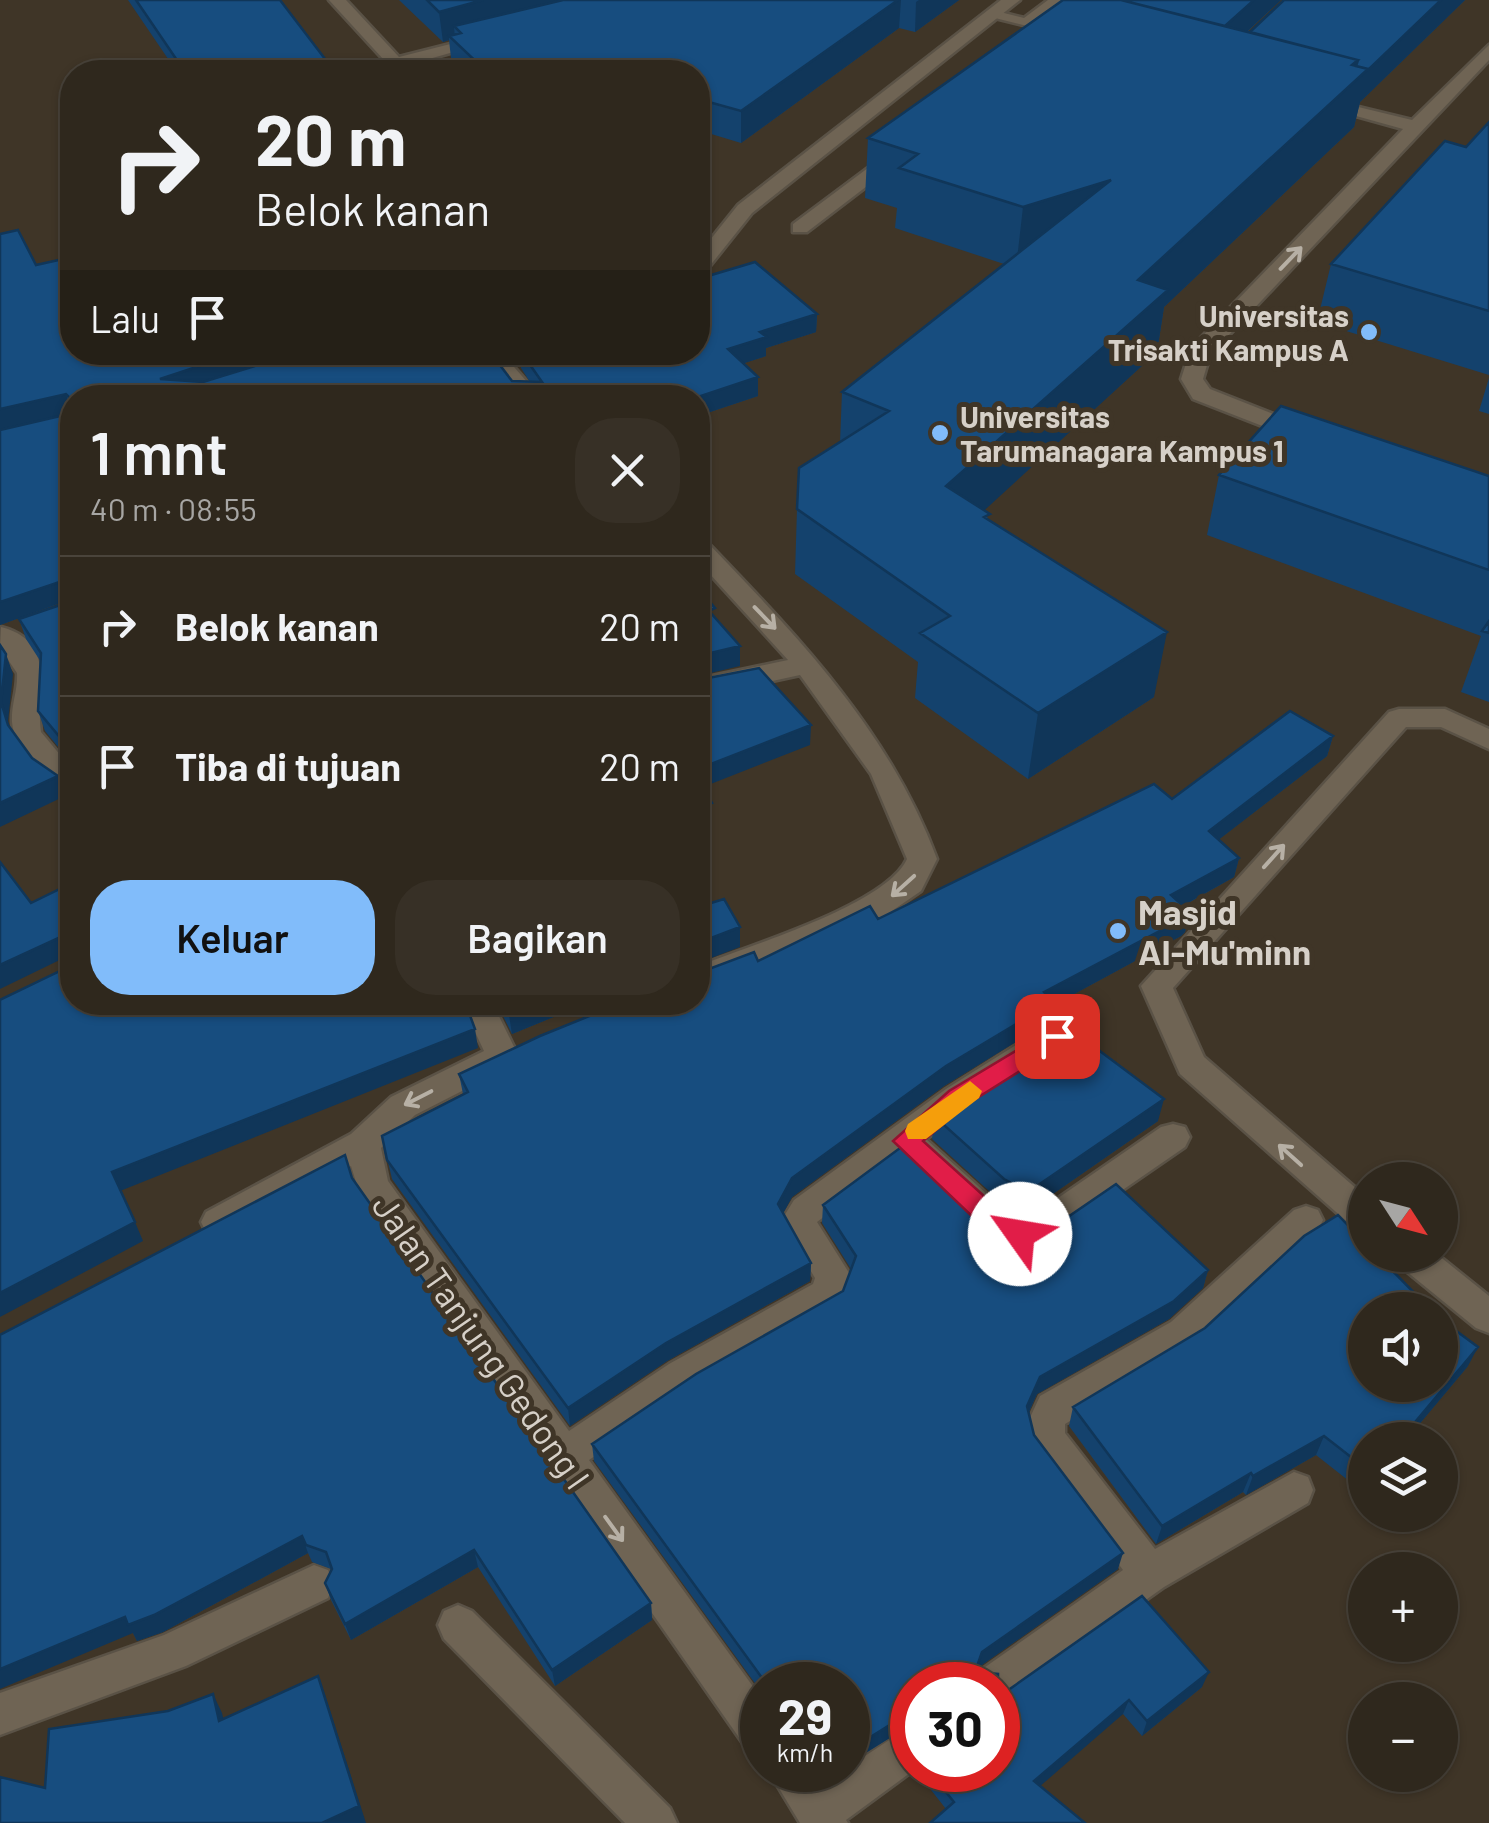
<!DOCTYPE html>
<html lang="id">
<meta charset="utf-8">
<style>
:root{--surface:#2f281d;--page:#373026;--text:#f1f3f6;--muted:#a7a6a4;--line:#4a443b;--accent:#81bcfa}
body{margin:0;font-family:Barlow,sans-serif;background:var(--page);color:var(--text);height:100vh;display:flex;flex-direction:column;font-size:38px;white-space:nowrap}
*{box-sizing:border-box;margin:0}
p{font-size:32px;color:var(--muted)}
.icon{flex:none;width:55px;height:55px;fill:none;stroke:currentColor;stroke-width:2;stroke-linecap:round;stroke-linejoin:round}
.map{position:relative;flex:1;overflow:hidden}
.sheet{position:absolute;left:60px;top:385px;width:650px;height:630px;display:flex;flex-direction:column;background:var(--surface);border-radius:40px;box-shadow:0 2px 8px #0004,0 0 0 2px var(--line)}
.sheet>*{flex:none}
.top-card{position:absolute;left:60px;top:60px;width:650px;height:305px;border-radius:40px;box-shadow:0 2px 8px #0004,0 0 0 2px var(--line);background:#2f281d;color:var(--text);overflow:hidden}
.needle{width:65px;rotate:126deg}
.controls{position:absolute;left:1348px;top:1162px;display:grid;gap:20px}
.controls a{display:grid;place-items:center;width:110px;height:110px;border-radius:50%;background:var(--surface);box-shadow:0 2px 8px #0004,0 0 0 2px var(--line);font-size:50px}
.speed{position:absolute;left:740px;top:1662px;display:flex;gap:20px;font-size:50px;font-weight:700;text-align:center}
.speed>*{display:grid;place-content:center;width:130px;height:130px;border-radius:50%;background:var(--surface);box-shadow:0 2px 8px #0004,0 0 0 2px var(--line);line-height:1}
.speed small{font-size:25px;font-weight:400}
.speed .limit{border:15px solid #d22;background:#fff;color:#111}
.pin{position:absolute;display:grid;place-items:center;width:85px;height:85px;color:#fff;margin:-42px;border-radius:20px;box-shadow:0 5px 15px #0006}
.me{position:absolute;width:110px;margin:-55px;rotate:302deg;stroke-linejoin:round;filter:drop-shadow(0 0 8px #0008)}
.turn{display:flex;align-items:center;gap:35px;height:210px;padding:0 30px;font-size:45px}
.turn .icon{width:130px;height:130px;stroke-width:2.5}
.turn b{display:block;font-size:70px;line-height:85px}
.then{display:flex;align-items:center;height:95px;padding:0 30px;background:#0003;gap:20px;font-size:38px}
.round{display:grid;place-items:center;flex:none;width:105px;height:105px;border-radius:40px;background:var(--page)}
.head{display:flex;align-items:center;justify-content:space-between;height:170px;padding:0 30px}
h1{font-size:60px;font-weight:600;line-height:75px}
.primary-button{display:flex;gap:20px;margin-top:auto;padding:20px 30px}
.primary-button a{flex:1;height:115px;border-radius:40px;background:var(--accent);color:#111;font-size:40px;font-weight:600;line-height:115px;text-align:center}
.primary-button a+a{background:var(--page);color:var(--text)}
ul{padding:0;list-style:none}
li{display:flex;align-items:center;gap:30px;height:140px;padding:0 30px;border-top:2px solid var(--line)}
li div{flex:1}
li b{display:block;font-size:38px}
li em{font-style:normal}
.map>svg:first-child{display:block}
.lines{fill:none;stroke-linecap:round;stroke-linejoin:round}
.lane-casing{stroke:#5a5246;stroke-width:5}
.street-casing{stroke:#5a5246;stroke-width:5}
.lane{fill:#6f6454;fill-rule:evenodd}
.street{fill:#6f6454;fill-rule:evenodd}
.wall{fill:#14426d}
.shaded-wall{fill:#103659}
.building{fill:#174d7f;stroke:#103659;stroke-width:2.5}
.oneway{stroke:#b7b0a5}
.route{fill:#e11d48;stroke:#92132f;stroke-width:2.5}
.slow{fill:#f59e0b}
.poi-dot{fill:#81bcfa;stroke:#3f3527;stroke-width:4}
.labels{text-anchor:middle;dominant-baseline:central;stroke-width:10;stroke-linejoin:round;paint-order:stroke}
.far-poi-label{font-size:30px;font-weight:bold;fill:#d6d0c8;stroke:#3f3527;text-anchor:end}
.poi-label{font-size:35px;font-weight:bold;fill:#d6d0c8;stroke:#3f3527;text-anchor:start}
.street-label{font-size:35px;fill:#d6d0c8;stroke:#3f3527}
</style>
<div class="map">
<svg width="1489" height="1823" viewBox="0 0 1489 1823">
<rect width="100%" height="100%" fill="#3f3527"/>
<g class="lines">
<defs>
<path id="lane" d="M1048 0H1067L1041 22 1072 29V37L983 15 992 10 1024 18Z
M1489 45V60L1210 355 1203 379 1210 389 1314 430V440H1298L1193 399 1181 379 1191 348 1403 129 1313 104V96L1412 120Z
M888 153 905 157 807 232H793V224Z
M1399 709H1445L1489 729V749L1441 727H1406L1173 988 1204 1057 1365 1196V1231L1353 1227 1180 1074 1141 986 1389 712Z
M1395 1255H1438L1489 1296V1333L1476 1328 1400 1266Z
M458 1605 472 1611 670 1808 677 1823H625L444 1639 438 1625 444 1611Z"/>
<path id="street" d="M329 0H346L399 57 490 34 499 39 408 65 413 72H395Z
M1001 0H1020L752 213 705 272 698 274V255L738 205Z
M478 352H501L541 398H517Z
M698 540 707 542C799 638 890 732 937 859L921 891 886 915 698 990V966C748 946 886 905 907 859L871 774 800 675 698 697V679L788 660 698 561Z
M1 627C59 642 35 693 41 732L72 769V795C47 788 14 749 12 722 11 705 18 690 17 673L0 648Z
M461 1002H492L518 1055 505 1069 415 1115 381 1148 388 1181 569 1431 669 1364 813 1284 815 1278 781 1221 794 1200 946 1089 1046 1026 1057 1023 1068 1026 1073 1035 1068 1044 926 1139 998 1204 1023 1218 1032 1216 1161 1127 1173 1124 1185 1127 1190 1137 1185 1147 1053 1238 1020 1248 974 1224 902 1158 817 1222 851 1276 840 1305 695 1388 589 1460 762 1699V1755L747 1749 360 1195 351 1166 230 1232 218 1236 206 1232 201 1222 206 1212 351 1134 391 1097 484 1051Z
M1306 1206 1318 1210 1323 1220 1318 1230 1197 1344 1065 1424V1433L1155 1549 1294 1472 1308 1477 1313 1490 1308 1503 1164 1587 998 1705V1685H975L981 1670 1123 1570 1034 1451 1027 1424 1040 1396 1171 1322 1294 1210Z
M314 1565 328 1570 334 1584 328 1598 186 1666 0 1735V1693L164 1635Z
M912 1725 914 1770 846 1820 848 1823H800L768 1770H815L824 1783Z"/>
</defs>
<use href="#lane" class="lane-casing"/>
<use href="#street" class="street-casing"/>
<use href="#lane" class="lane"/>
<use href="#street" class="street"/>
</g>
<path class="wall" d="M128 0H280L335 72H177Z
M399 0H959L915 32 899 28 741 143 698 130V72H458L452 67 449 40 443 42Z
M1281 0 1247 32H1250L1284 0H1465L1360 102 1354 127 1164 307 1157 352 984 510 989 521 1154 697 1028 779 915 698 918 662 795 574 797 509 840 442 842 392 1004 264 895 228 897 208 865 198 868 138Z
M1489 122V375L1317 322 1331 264 1466 147Z
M0 234 36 265 72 352 530 382 521 368 519 352H698L817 314 816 332 766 348V356L744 363 758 396 704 414V426L72 398V782L69 771 68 759 45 731 38 711 41 662 26 639 19 619 69 602V600L0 625V430L69 414 0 429Z
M1489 378V414L1479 411Z
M1219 475 1489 476V702L1461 692 1481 636 1207 535Z
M1333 736 1327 756 1218 840 1239 858 1234 877 1183 906 1190 912 1185 932 1181 936 1052 1006 1050 1021 944 1086 792 1197 783 1213 811 1263 810 1281 667 1361 570 1426 392 1179 382 1136 463 1094 459 1074 758 961 878 919 1172 799Z
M496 1002H590L512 1034Z
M935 1117 1158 1121 1024 1214 1000 1201 932 1139Z
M352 1178 651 1603 652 1620 555 1686 478 1567 351 1640 331 1600 325 1583 331 1569 312 1562 308 1553 163 1632 137 1641 133 1633Z
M823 1205 974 1209 1022 1234 1208 1270 1203 1288 1169 1319 1037 1394 1029 1412 1034 1435 1118 1569 979 1667 977 1672 998 1690 1004 1693 1202 1687 1142 1736 1123 1714 946 1809 917 1772 916 1770H998L912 1685V1724L848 1764V1685H762V1693L594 1461 592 1444 843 1291 851 1269 822 1223Z
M1468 1366 1406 1440H1365V1489L1363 1492 1316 1455 1246 1495 1243 1492 1156 1544 1069 1426 1073 1407Z"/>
<path class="shaded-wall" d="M483 0H598L461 33 454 26 455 39 449 36V40L443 42 439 12Z
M898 0H901L899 28 741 143V111Z
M919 0H959L915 32 916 2Z
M1254 0H1281L1212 64 1217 33Z
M1441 0H1465L1360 102 1367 71Z
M1358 60 1368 69 1354 127 1164 307 1157 352 940 551 946 486 1138 280Z
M1111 180 1016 268 1023 207Z
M817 314 816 332 766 348V356L729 368 728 349 760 332Z
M242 352H304L167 398 160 379Z
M758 377V396L704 414V426L698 428V398H695Z
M66 394 71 413 0 429V409Z
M65 580 71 599 0 625V602Z
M1167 632 1154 697 1028 779 1038 713Z
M740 646V666L698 676V656Z
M6 654 13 674 8 722 15 745 1 702Z
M811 725 810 745 698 789V769Z
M1333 736 1327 756 1204 851 1209 831Z
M58 776 65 796 0 827V803Z
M712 803V823L698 827V807Z
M1239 858 1234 877 1166 915 1171 895Z
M1190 912 1185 932 1181 936 1052 1006 1050 1021 944 1086 792 1197 778 1223V1204L792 1178 1044 992Z
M740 927V947L698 963V943Z
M65 935 72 954 0 989V965Z
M539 1002H590L512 1034 509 1015Z
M475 1029 478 1048 120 1191 112 1172Z
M1164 1099 1158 1121 1024 1214 1028 1192Z
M135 1222 143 1241 0 1317V1293Z
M811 1263 810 1281 667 1361 570 1426 568 1408 666 1343Z
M1208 1270 1203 1288 1169 1319 1037 1394 1024 1422 1027 1406 1040 1377Z
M1478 1347 1468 1366 1406 1440H1400Z
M1324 1436 1316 1455 1246 1495 1253 1476Z
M1251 1473 1243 1492 1156 1544 1162 1526Z
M302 1536 308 1553 163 1632 137 1641 133 1633 0 1689V1669Z
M474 1550 478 1567 351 1640 345 1624Z
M1123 1553 1118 1569 979 1667 972 1685 982 1652Z
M651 1603 652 1620 555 1686 552 1670Z
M1209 1672 1202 1687 1142 1736 1147 1721Z
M318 1676 325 1695 366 1823H322Z
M213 1694 222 1713 228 1739 219 1721Z
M1129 1700 1123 1714 1030 1795 1034 1781Z
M912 1711V1724L848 1764V1751Z
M826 1770H838L825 1778Z"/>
<path class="building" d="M136 0H280L335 72H185Z
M427 0H483L439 12Z
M563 0H898L741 111 698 99V72H487L449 36 461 33 454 26Z
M1063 0H1121L1358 60 1352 65 1368 69 1138 280 1168 290 946 486 990 514 984 517 1167 632 1038 713 920 633 950 616 797 509 799 468 889 411 842 392 1111 180 1023 207 899 168 918 154 868 138Z
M1121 0H1254L1225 26Z
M1284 0H1441L1367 71 1368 69 1356 66 1358 60 1250 32Z
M1489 122V311L1331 264 1445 141 1466 147Z
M18 230 36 265 72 257V352H242L160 379 203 382 300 352H490L512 381 542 382 521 352H698V279L755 262 817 314 760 332 767 337 728 349 758 377 695 398H72V770L69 771 68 747 38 711 41 653 19 619 69 602 70 583 65 580 0 602V430L69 414 70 398 66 394 0 409V234Z
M1281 406 1489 476V570L1219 475Z
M698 588 715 608 709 611 740 646 698 656Z
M1489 621V633L1482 631Z
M0 645 6 654 1 702 8 725 32 758 58 776 0 803Z
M759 668 811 725 698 769V680Z
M1290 711 1333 736 1209 831 1239 858 1171 895 1190 912 1186 917 1044 992 1053 1002 946 1066 792 1178 778 1204 811 1263 666 1343 568 1408 387 1160 382 1136 468 1092 459 1074 540 1036 624 1002H698V973L754 952 758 961 870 906 878 919 1154 784 1172 799Z
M698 777 712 803 698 807Z
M0 862 31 903 72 883V1002H465L475 1029 112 1172 135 1222 0 1293V1000L66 968 65 935 0 965Z
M724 899 740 927 698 943V907Z
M503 1002H539L509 1015Z
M1069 1028 1164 1099 1028 1192 1004 1179 935 1117Z
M904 1145 974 1209 1022 1234 1059 1223 1116 1184 1208 1270 1174 1301 1040 1377 1027 1406 1034 1435 1123 1553 982 1652 975 1672 998 1674V1690L1004 1693 1142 1596 1209 1672 1147 1721 1129 1700 1034 1781 1085 1823H930L954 1802 928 1770H998V1685H912V1711L848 1751V1685H766L765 1682 592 1444 696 1374 843 1291 856 1256 823 1205Z
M345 1155 352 1178 651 1603 552 1670 474 1550 345 1624 325 1583 332 1569 326 1552 306 1545 302 1536 154 1615 128 1625 125 1617 0 1669V1335Z
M1338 1215 1365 1243V1255H1377L1431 1310H1365V1385H1440V1319L1478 1347 1400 1440H1365V1468L1324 1436 1253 1476 1251 1473 1162 1526 1073 1407 1205 1328 1304 1236Z
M318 1676 359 1806 322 1823H0V1777L45 1788 49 1729 168 1711 213 1694 219 1721Z"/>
<defs><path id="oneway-shaft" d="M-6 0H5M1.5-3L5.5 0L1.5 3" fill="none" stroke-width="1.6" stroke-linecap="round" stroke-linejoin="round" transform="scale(2.5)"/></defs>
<g class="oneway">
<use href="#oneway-shaft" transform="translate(1291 258) rotate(-46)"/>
<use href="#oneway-shaft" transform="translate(765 618) rotate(46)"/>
<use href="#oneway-shaft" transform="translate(1274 856) rotate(-48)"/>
<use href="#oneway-shaft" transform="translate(903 886) rotate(138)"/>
<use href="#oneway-shaft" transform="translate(418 1098) rotate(153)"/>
<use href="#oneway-shaft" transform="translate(1290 1155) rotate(-138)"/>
<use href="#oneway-shaft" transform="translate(614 1529) rotate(54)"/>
</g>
<path class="route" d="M1057 1026 1069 1036 1066 1042 966 1105 923 1141 995 1206 1030 1226 1033 1234 1030 1241 1020 1245 977 1221 893 1141 949 1091Z"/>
<path class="slow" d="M970 1081 982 1091 979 1098 926 1139H908L905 1131 908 1124Z"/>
<g class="poi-dot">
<circle cx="1369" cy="332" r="10"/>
<circle cx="940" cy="433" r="10"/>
<circle cx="1118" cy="931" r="10"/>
</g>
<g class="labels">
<g class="far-poi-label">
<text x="1349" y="315">Universitas<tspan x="1349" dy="34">Trisakti Kampus A</tspan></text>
<text x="960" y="416" text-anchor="start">Universitas<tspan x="960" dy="34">Tarumanagara Kampus 1</tspan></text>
</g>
<g class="poi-label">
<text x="1138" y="911">Masjid<tspan x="1138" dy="40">AI-Mu'minn</tspan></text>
</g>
<g class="street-label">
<text transform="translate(482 1341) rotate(55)">Jalan Tanjung Gedong I</text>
</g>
</g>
</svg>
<div class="controls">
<a><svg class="needle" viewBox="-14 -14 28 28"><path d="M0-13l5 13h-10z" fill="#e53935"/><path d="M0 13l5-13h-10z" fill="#a7a6a4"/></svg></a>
<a><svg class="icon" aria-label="sound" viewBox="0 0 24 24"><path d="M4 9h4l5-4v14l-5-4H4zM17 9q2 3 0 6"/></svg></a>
<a><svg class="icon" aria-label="layers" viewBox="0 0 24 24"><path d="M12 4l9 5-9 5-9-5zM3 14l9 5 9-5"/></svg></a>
<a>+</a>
<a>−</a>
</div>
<div class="speed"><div>29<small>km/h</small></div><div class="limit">30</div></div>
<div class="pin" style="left:1057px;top:1036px;background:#d93025"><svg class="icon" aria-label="arrive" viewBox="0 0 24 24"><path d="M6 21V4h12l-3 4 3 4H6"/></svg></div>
<svg class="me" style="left:1020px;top:1234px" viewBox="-20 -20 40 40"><circle r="19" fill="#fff"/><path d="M0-13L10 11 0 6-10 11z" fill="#e11d48"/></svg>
<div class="top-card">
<div class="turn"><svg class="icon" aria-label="right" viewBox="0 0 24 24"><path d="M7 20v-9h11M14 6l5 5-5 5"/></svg><div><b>20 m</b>Belok kanan</div></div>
<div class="then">Lalu<svg class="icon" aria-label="arrive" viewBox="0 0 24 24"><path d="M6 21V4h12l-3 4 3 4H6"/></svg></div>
</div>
<section class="sheet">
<div class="head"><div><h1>1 mnt</h1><p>40 m · 08:55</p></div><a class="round"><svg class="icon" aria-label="close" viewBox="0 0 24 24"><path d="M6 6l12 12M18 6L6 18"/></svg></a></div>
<ul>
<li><svg class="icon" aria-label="right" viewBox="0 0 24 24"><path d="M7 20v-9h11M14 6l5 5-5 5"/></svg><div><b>Belok kanan</b></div><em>20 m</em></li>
<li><svg class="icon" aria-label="arrive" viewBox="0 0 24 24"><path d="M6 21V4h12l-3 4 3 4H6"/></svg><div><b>Tiba di tujuan</b></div><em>20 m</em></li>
</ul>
<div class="primary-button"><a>Keluar</a><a>Bagikan</a></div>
</section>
</div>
